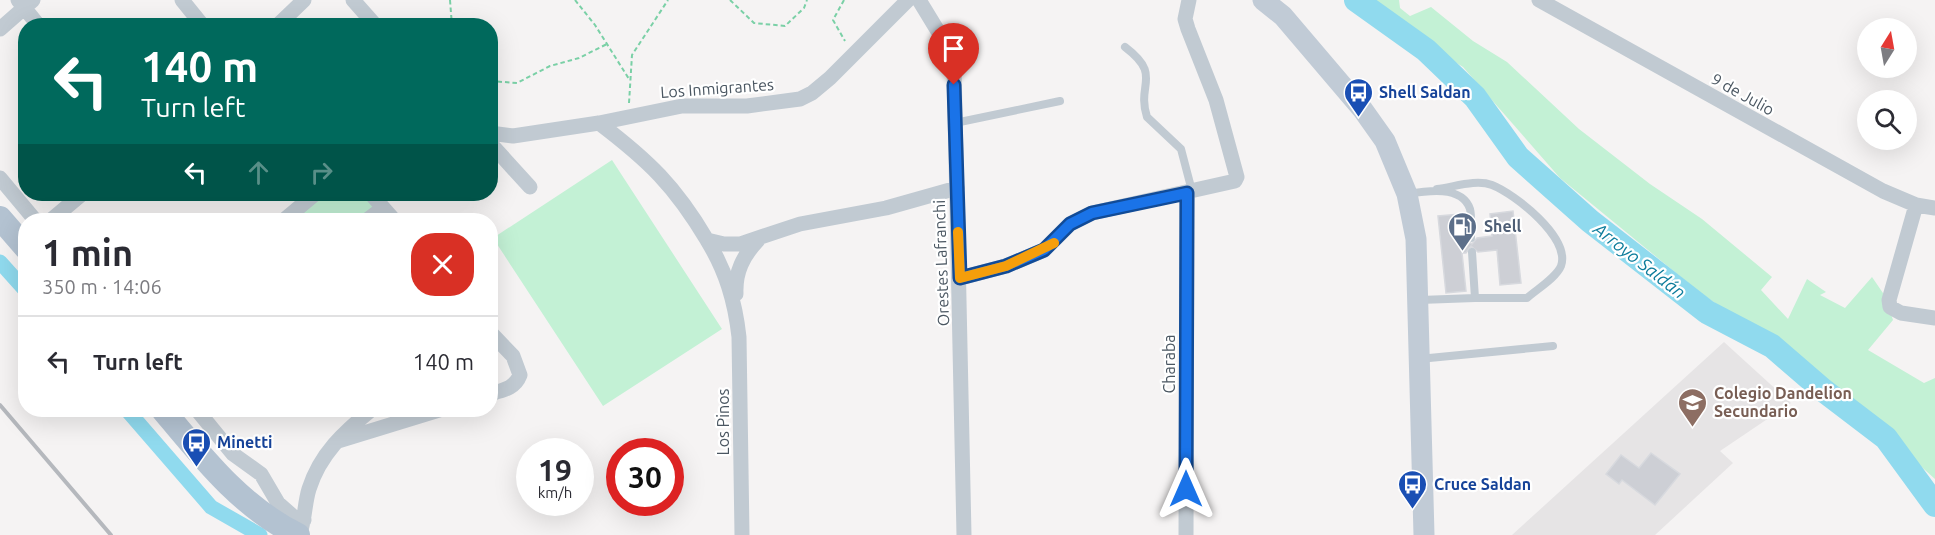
<!DOCTYPE html>
<meta charset="utf-8">
<style>
:root{--surface:#fff;--page:#f7f7f7;--text:#2b2b33;--muted:#7c7c81;--line:#e1e1e2}
body{margin:0;font-family:Ubuntu,sans-serif;background:var(--page);color:var(--text);height:100vh;display:flex;flex-direction:column;font-size:22px;white-space:nowrap}
*{box-sizing:border-box;margin:0}
p{font-size:20px;color:var(--muted)}
.icon{flex:none;width:33px;height:33px;fill:none;stroke:currentColor;stroke-width:2;stroke-linecap:round;stroke-linejoin:round}
.map{position:relative;flex:1;overflow:hidden}
.details{position:absolute;left:18px;top:213px;width:480px;height:204px;display:flex;flex-direction:column;background:var(--surface);border-radius:24px;box-shadow:0 6px 24px #0002}
.details>*{flex:none}
.guide{position:absolute;left:18px;top:18px;width:480px;height:183px;border-radius:24px;box-shadow:0 6px 24px #0002;background:#00695c;color:#fff;overflow:hidden}
.needle{width:39px;rotate:11deg}
.tools{position:absolute;left:1857px;top:18px;display:grid;gap:12px}
.tools a{display:grid;place-items:center;width:60px;height:60px;border-radius:50%;background:var(--surface);box-shadow:0 6px 24px #0002;font-size:30px}
.speed{position:absolute;left:516px;top:438px;display:flex;gap:12px;font-size:30px;font-weight:700;text-align:center}
.speed>*{display:grid;place-content:center;width:78px;height:78px;border-radius:50%;background:var(--surface);box-shadow:0 6px 24px #0002;line-height:1}
.speed small{font-size:15px;font-weight:400}
.speed .limit{border:9px solid #d22;background:#fff;color:#111}
.pin{position:absolute;display:grid;place-items:center;width:51px;height:51px;color:#fff;margin:-62px -26px;border-radius:50% 50% 50% 0;rotate:-45deg;box-shadow:0 0 6px #0007}
.pin .icon{rotate:45deg}
.me{position:absolute;width:66px;margin:-33px;rotate:0deg;stroke-linejoin:round;filter:drop-shadow(0 0 4px #0008)}
.turn{display:flex;align-items:center;gap:21px;height:126px;padding:0 24px;font-size:27px}
.turn .icon{width:78px;height:78px;stroke-width:2.5}
.turn b{display:block;font-size:42px;line-height:51px}
.lanes{display:flex;align-items:center;height:57px;padding:0 24px;background:#0003;justify-content:center;gap:30px;direction:ltr}
.lanes .off{opacity:.35}
.round{display:grid;place-items:center;flex:none;width:63px;height:63px;border-radius:24px;background:var(--page)}
.overview{display:flex;align-items:center;justify-content:space-between;height:102px;padding:0 24px}
h1{font-size:36px;font-weight:600;line-height:45px}
ul{padding:0;list-style:none}
li{display:flex;align-items:center;gap:18px;height:90px;padding:0 24px;border-top:2px solid var(--line)}
li div{flex:1}
li b{display:block;font-size:22px}
li em{font-style:normal}
.map>svg:first-child{display:block}
.education{fill:#e6e4e5}
.green{fill:#c3f1d5}
.lines{fill:none;stroke-linecap:round;stroke-linejoin:round}
.canal{stroke:#90daee;stroke-width:15}
.river{stroke:#90daee;stroke-width:24}
.building{fill:#cdcfd5;stroke:#d7d9de;stroke-width:1.5}
.path{stroke:#7ad0a6;stroke-width:2;stroke-dasharray:4.5 3;stroke-linecap:butt}
.lane{stroke:#c1cad2;stroke-width:8}
.street{stroke:#c1cad2;stroke-width:15}
.secondary{stroke:#c1cbd6;stroke-width:21}
.primary{stroke:#b3c2d1;stroke-width:24}
.rail{stroke:#b5b8bd;stroke-width:4}
.route-casing{stroke:#114b97;stroke-width:15}
.route{stroke:#1a73e8;stroke-width:10}
.slow{stroke:#f59e0b;stroke-width:10}
.labels{text-anchor:middle;dominant-baseline:central;stroke-width:4.5;stroke-linejoin:round;paint-order:stroke}
.street-label{font-size:16px;fill:#4a5661;stroke:#fff}
.transit-label{font-size:16px;font-weight:bold;fill:#164399;stroke:#fff;text-anchor:start}
.service-label{font-size:16px;font-weight:bold;fill:#4e5e75;stroke:#fff;text-anchor:start}
.education-label{font-size:16px;font-weight:bold;fill:#785e54;stroke:#fff;text-anchor:start}
.water-label{font-size:18px;font-style:italic;fill:#0c7c9b;stroke:#fff}
</style>
<div class="map">
<svg width="1935" height="535" viewBox="0 0 1935 535">
<rect width="100%" height="100%" fill="#f5f3f3"/>
<path class="education" d="M1724 342 1791 403 1720 451 1733 463 1655 535H1512Z"/>
<path class="green" d="M1356 0H1399L1400 8 1410 16 1431 7 1473 41 1507 62 1579 129 1650 184 1702 219 1772 277 1761 290 1788 319 1807 279 1826 292 1820 295 1845 308 1872 277 1885 296 1893 320 1868 350 1924 383 1935 378V479L1827 382 1698 291 1560 178 1463 67Z
M612 160 722 329 603 406 493 238Z
M315 194H371L383 208 367 220H284Z"/>
<g class="lines">
<path class="canal" d="M0 262 26 291
M127 410 211 507 260 535"/>
<path class="river" d="M1356 0 1426 50 1475 97 1518 157 1590 221 1707 312 1772 346 1823 390 1886 438 1935 505"/>
</g>
<path class="building" d="M1513 211 1521 283 1500 285 1497 250 1478 252 1471 246 1466 253H1462L1466 291 1446 293 1438 216 1461 214 1464 239 1472 244 1477 238 1492 236 1490 214Z
M1651 453 1680 474 1655 505 1622 480 1619 484 1606 474 1621 455 1639 468Z"/>
<g class="lines">
<path class="path" d="M450 0 452 26
M575 0 595 25 629 79
M730 0 754 23 785 26 804 8 807 0
M844 0 833 20 845 41
M490 81 517 83 550 66 579 58 607 44
M629 103 632 55 668 0"/>
<path class="lane" d="M1125 47C1163 76 1136 83 1147 117L1181 149 1192 191
M955 123 1060 101
M1437 189C1454 187 1476 179 1492 185 1515 194 1571 238 1561 266 1556 278 1537 289 1527 298H1475
M1408 194C1426 191 1462 185 1470 209 1472 217 1471 229 1471 238
M1420 300 1475 298 1472 252
M1419 359 1553 346"/>
<path class="street" d="M18 0 39 26
M182 0 203 26
M353 0 376 26
M919 0 947 46 954 66 964 535
M1539 0 1883 191 1916 205 1935 208
M277 26 304 0
M0 29 33 0
M599 123C649 161 675 186 707 240L724 244H740L800 224 886 208 957 188
M490 133 513 136 599 123 682 106H747L800 99 812 93 830 78 908 0
M490 143 530 187
M0 178 35 220
M371 194 394 220
M1916 205 1889 300 1890 307 1901 313 1935 318
M51 220 82 194
M284 220 315 194
M367 220 383 208
M707 240C726 271 735 301 739 337L742 535
M960 278 1006 266 1044 250 1070 224 1092 213 1235 181 1237 177 1216 100 1188 29 1185 19 1189 0
M736 294C735 272 743 256 758 240
M490 332 513 356 520 375C515 388 504 390 490 394
M197 410 233 454 261 474 278 503 296 519 304 520
M338 441 439 410
M301 530C305 516 305 502 309 489 320 454 344 432 371 410
M1186 535 1187 193"/>
<path class="secondary" d="M1263 0 1283 16 1363 110 1385 141 1407 194 1416 239 1424 535"/>
<path class="primary" d="M0 218 26 248
M163 410C203 458 241 507 298 535"/>
<path class="rail" d="M0 405 111 535"/>
</g>
<g class="lines">
<defs>
<path id="route" d="M954 85 960 278 1006 266 1044 250 1070 224 1092 213 1187 193 1186 489"/>
</defs>
<use href="#route" class="route-casing"/>
<use href="#route" class="route"/>
<path class="slow" d="M958 232 960 278 1006 266 1054 243"/>
</g>
<defs>
<symbol id="bus-pin" viewBox="-11 -11 22 30"><path d="M0 17L-7.5 6A9.5 9.5 0 1 1 7.5 6Z" fill="#1a4fb4" stroke="#fff"/><path d="M-5-6H5V4H4V6H2V4H-2V6H-4V4H-5ZM-3.5-4V0h7V-4ZM-3.5 1.2v1.5H-2V1.2ZM2 1.2v1.5H3.5V1.2Z" fill="#fff"/></symbol>
<symbol id="fuel-pin" viewBox="-11 -11 22 30"><path d="M0 17L-7.5 6A9.5 9.5 0 1 1 7.5 6Z" fill="#5c6f8a" stroke="#fff"/><path d="M-5.5-6h7V0h2V4h1.3V-2.5L3-4.5l.8-.8L6-3V5H2.5V1h-1V6h-7ZM-4.2-4.7v3.2H.2V-4.7Z" fill="#fff"/></symbol>
<symbol id="school-pin" viewBox="-11 -11 22 30"><path d="M0 17L-7.5 6A9.5 9.5 0 1 1 7.5 6Z" fill="#8d6e63" stroke="#fff"/><path d="M0-5L7-2L0 1L-7-2ZM-4 1L0 2.5L4 1V4Q0 6-4 4Z" fill="#fff"/></symbol>
</defs>
<g fill-rule="evenodd">
<use href="#bus-pin" x="1342" y="76" width="33" height="45"/>
<use href="#fuel-pin" x="1446" y="210" width="33" height="45"/>
<use href="#school-pin" x="1676" y="386" width="33" height="45"/>
<use href="#bus-pin" x="180" y="426" width="33" height="45"/>
<use href="#bus-pin" x="1396" y="468" width="33" height="45"/>
</g>
<g class="labels">
<g class="street-label">
<text transform="translate(717 88) rotate(-4)">Los Inmigrantes</text>
<text transform="translate(1743 94) rotate(29)">9 de Julio</text>
<text transform="translate(941 263) rotate(-92)">Orestes Lafranchi</text>
<text transform="translate(1169 364) rotate(-90)">Charaba</text>
<text transform="translate(723 422) rotate(-90)">Los Pinos</text>
</g>
<g class="transit-label">
<text x="1379" y="92">Shell Saldan</text>
<text x="217" y="442">Minetti</text>
<text x="1434" y="484">Cruce Saldan</text>
</g>
<g class="service-label">
<text x="1484" y="226">Shell</text>
</g>
<g class="education-label">
<text x="1714" y="393">Colegio Dandelion<tspan x="1714" dy="18">Secundario</tspan></text>
</g>
<g class="water-label">
<text transform="translate(1640 260) rotate(38)">Arroyo Saldán</text>
</g>
</g>
</svg>
<div class="tools">
<a><svg class="needle" viewBox="-14 -14 28 28"><path d="M0-13l5 13h-10z" fill="#e53935"/><path d="M0 13l5-13h-10z" fill="#7c7c81"/></svg></a>
<a><svg class="icon" aria-label="search" viewBox="0 0 24 24"><circle cx="10" cy="10" r="6"/><path d="M15 15l6 6"/></svg></a>
</div>
<div class="speed"><div>19<small>km/h</small></div><div class="limit">30</div></div>
<div class="pin" style="left:954px;top:85px;background:#d93025"><svg class="icon" aria-label="arrive" viewBox="0 0 24 24"><path d="M6 21V4h12l-3 4 3 4H6"/></svg></div>
<svg class="me" style="left:1186px;top:489px" viewBox="-20 -20 40 40"><path d="M0-17L14 15 0 8-14 15z" fill="#1a73e8" stroke="#fff" stroke-width="4"/></svg>
<div class="guide">
<div class="turn"><svg class="icon" aria-label="left" viewBox="0 0 24 24"><path d="M17 20v-9H6M10 6l-5 5 5 5"/></svg><div><b>140 m</b>Turn left</div></div>
<div class="lanes"><svg class="icon" aria-label="left" viewBox="0 0 24 24"><path d="M17 20v-9H6M10 6l-5 5 5 5"/></svg><svg class="icon off" aria-label="ahead" viewBox="0 0 24 24"><path d="M12 20V5M6 11l6-6 6 6"/></svg><svg class="icon off" aria-label="right" viewBox="0 0 24 24"><path d="M7 20v-9h11M14 6l5 5-5 5"/></svg></div>
</div>
<section class="details">
<div class="overview"><div><h1>1 min</h1><p>350 m · 14:06</p></div><a class="round" style="background:#d93025;color:#fff"><svg class="icon" aria-label="close" viewBox="0 0 24 24"><path d="M6 6l12 12M18 6L6 18"/></svg></a></div>
<ul>
<li><svg class="icon" aria-label="left" viewBox="0 0 24 24"><path d="M17 20v-9H6M10 6l-5 5 5 5"/></svg><div><b>Turn left</b></div><em>140 m</em></li>
</ul>
</section>
</div>
